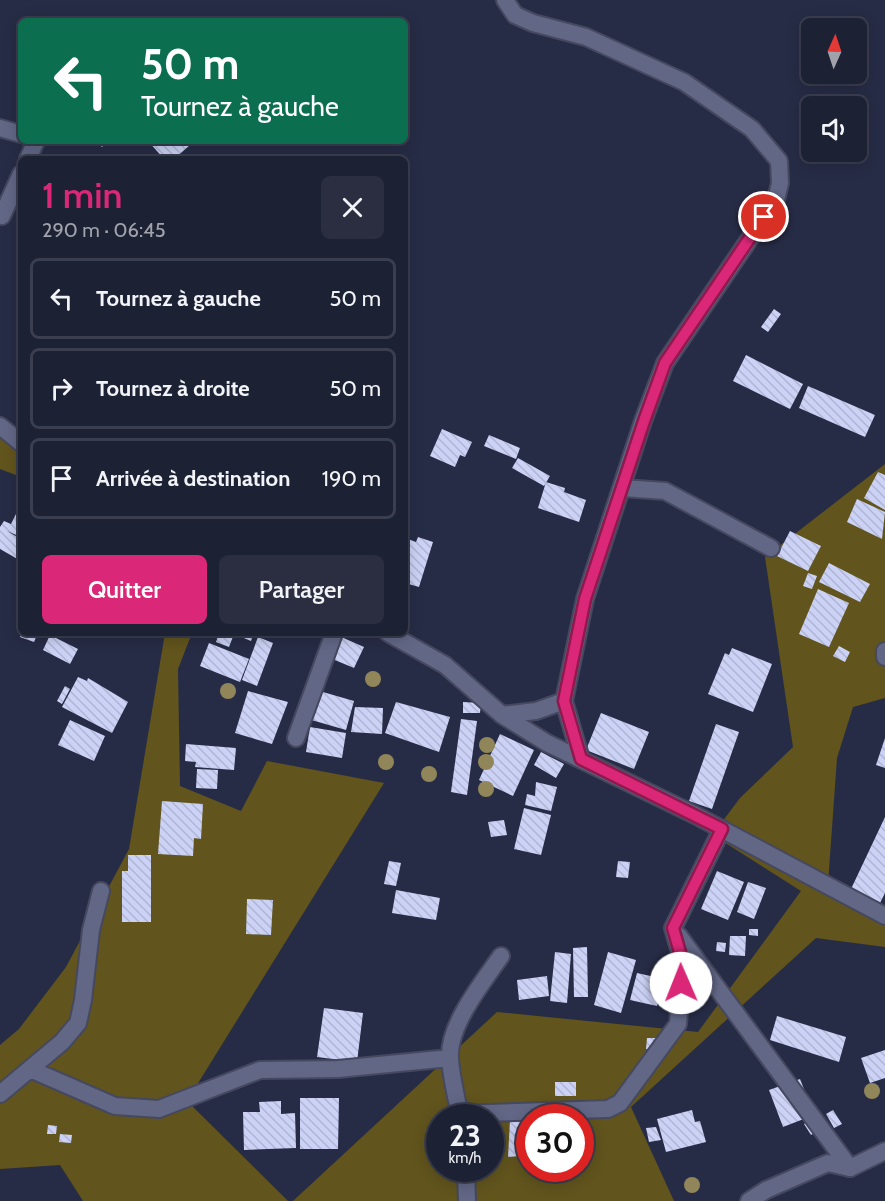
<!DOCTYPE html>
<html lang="fr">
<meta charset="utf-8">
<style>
:root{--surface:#1d2134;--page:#2a2e40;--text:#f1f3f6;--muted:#a0a3ac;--line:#3b3e4f;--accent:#db2777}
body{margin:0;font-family:Cabin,sans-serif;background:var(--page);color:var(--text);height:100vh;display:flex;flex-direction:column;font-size:22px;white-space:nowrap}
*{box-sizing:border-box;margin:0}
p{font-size:20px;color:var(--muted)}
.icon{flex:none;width:33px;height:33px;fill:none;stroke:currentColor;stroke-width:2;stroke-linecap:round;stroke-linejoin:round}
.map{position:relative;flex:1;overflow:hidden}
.sheet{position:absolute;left:18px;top:156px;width:390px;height:480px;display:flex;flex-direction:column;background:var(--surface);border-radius:9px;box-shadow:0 3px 15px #0003,0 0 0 2px var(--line)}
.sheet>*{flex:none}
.guide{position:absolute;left:18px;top:18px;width:390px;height:126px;border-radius:9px;box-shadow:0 3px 15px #0003,0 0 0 2px var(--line);background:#0b6e4f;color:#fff;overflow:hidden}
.needle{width:39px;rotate:3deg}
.tools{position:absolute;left:801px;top:18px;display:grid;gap:12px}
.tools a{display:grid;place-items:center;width:66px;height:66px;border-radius:9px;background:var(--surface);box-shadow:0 3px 15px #0003,0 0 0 2px var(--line);font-size:30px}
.speed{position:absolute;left:426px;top:1104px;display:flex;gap:12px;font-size:30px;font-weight:700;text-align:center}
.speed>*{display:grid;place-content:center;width:78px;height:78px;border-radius:50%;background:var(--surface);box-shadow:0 3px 15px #0003,0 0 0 2px var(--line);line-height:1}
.speed small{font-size:15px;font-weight:400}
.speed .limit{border:9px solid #d22;background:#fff;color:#111}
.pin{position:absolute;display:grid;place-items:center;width:51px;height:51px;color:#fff;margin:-26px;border:3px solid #fff;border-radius:50%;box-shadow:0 2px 6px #0007}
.me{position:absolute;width:66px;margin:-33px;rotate:359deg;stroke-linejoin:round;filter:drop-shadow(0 0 4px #0008)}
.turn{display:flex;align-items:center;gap:21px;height:126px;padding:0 24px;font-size:27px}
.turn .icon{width:78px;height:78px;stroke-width:2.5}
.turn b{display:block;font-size:42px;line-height:51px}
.round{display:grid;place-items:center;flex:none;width:63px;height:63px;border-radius:9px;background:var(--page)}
.summary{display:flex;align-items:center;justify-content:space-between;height:102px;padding:0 24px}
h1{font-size:36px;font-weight:600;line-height:45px;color:var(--accent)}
.action{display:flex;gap:12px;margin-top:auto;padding:12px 24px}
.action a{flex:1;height:69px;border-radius:9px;background:var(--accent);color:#fff;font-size:24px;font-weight:600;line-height:69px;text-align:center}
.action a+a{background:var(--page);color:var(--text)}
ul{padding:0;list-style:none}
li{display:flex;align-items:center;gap:18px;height:81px;margin:0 12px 9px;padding:0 12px;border:3px solid var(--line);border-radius:9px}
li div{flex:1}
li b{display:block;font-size:22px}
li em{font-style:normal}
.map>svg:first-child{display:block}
.grass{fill:#61541d;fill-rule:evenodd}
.building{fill:url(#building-back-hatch)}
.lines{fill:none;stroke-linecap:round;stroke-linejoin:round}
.minor-casing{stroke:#45485f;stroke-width:20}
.tertiary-casing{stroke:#45485f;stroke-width:20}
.minor{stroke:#616785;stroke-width:16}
.tertiary{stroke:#616785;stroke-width:16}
.tree{fill:#91855a}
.route-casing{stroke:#8e194d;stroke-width:15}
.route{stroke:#db2777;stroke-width:10}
</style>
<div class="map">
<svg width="885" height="1201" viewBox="0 0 885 1201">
<defs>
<pattern id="building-back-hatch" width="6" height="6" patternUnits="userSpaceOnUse" patternTransform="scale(1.5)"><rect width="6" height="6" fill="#cbd2f5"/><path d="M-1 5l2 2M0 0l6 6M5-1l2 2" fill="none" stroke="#afb5d2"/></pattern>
</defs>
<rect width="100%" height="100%" fill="#272c46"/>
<path class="grass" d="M0 431 21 443V477L0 469Z
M885 464V698L853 707 837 758 828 884 885 916V947L816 938 631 1107 674 1201H293L497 1012 698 1032 801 891 609 769 719 826 740 798 793 747 765 557ZM440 1118H490V1168H440ZM530 1118H580V1168H530Z
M165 633H192L178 669 180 786 241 811 267 761 384 783 187 1101 288 1201H83L60 1165 0 1169V1045L19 1029 66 967 129 849Z"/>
<path class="building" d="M96 141H108L102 147Z
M148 141H186L190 145 174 159H164Z
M774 309 781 314 768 332 761 327Z
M746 355 803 384 790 409 733 381Z
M808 386 875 415 865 437 799 408Z
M442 429 472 442 465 457 460 455 455 467 430 456Z
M489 435 520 448 516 459 484 446Z
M518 458 550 476 544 486 512 468Z
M878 472 885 475V510L864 498Z
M546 482 565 488 564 492 586 500 579 522 538 508Z
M857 499 885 512 882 539 847 522Z
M21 504V537L7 531 21 539V561L0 549V527L4 521 11 524Z
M790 531 821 546 808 571 777 556Z
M418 537 433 542 419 587 405 583V538L416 542Z
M829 563 870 584 860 602 819 582Z
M808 573 817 576 812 589 803 586Z
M818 589 849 603 829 647 799 634Z
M22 633H38L34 642 20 637Z
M219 633H254L251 641 234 634 229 647 216 642Z
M50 635 78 649 70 664 43 650Z
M339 636 364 647 354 668 330 658Z
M258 637 273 643 257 686 242 680Z
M209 643 249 659 240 682 200 666Z
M839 646 850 652 845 662 833 656Z
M732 648 772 664 753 712 708 694 725 653 729 655Z
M78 677 87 681 88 678 128 702 112 733 62 707Z
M65 686 70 689 62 704 57 701Z
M316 690 354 701 346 730 308 719Z
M248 691 288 702 272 744 235 733Z
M396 702 450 717 439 752 385 733Z
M463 702 481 703 480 713H463Z
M355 707 383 708 382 734 351 732Z
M601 713 649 732 634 769 586 750Z
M461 719 477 721 467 795 451 792Z
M70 720 105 736 94 761 58 745Z
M716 724 739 732 712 809 689 801Z
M310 727 346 733 342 758 306 752Z
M500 734 534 750 513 796 479 780Z
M885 738V768L876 765Z
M186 744 236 748 234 770 195 767 196 762 185 761Z
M541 752 564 764 556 778 534 765Z
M197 769 218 770 217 789 196 788Z
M536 782 557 787 551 811 525 805 527 794 535 796Z
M162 801 203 804 201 839 194 838 193 856 158 854Z
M524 808 551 815 541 855 514 849Z
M885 817V893L880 903 851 889Z
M504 820 507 835 491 837 488 822Z
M128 855H151V922H122V871H128Z
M389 861 401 863 396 886 384 884Z
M618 861 630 862 628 878 616 877Z
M717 871 744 882 728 920 701 909Z
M748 882 766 888 754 919 737 912Z
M396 890 440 898 436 920 392 913Z
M247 899 273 900 271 935 246 934Z
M749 929H758V936L749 935Z
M730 936H746L745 956 729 955Z
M717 942 726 943 725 952 716 951Z
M587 947 588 997H574L573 948Z
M555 952 571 954 567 1003 550 1001Z
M608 952 636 960 621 1013 594 1005Z
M637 973 664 979 657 1006 630 1000Z
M547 976 549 996 519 1000 517 980Z
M324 1008 363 1013 357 1062 317 1057Z
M777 1016 846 1037 839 1062 770 1040Z
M647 1038H656V1049H646Z
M885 1050V1078L870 1083 861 1058Z
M800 1079 814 1115 783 1127 769 1090Z
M555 1082H576V1096H555Z
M300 1098H339L338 1149H300Z
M281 1101V1114L295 1113 296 1148 244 1150 243 1112H260L259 1102Z
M692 1110 695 1122 700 1121 706 1142 666 1152 657 1119Z
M833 1110 842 1124 834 1128 826 1114Z
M813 1118 820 1129 811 1135 804 1124Z
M510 1120 530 1121V1155L508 1157Z
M48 1125 57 1126 56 1134H47Z
M656 1127 661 1140 649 1142 646 1128Z
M60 1134 72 1135 71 1143 59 1142Z"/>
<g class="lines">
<defs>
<path id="minor" d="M505 0 515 15 533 23 586 37 684 82 752 129 779 161 780 183 776 200 665 363 643 421 585 599 564 701 581 759
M0 128 21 134
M28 159 36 141
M2 216 21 174
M0 426 21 443
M623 488 665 491 771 548
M388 633 445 665 502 715 547 743 695 815 885 916
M885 651V657
M502 715 536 711 564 701
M296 738 334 633
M679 936 850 1168
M30 1069 115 1106 159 1109 260 1070 338 1069 450 1058
M0 1094 62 1042 78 1023 83 1000 91 930 101 891
M459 1114 608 1109 620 1103 678 1024 683 963 673 928 722 829
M460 1118C457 1098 451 1078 450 1058 448 1025 483 982 501 956
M466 1168 467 1201"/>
<path id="tertiary" d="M749 1201 766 1190 828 1163 850 1168 885 1151"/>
</defs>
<use href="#minor" class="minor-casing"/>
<use href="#tertiary" class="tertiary-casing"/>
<use href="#minor" class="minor"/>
<use href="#tertiary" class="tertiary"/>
</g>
<g class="tree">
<circle cx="373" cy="679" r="8"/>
<circle cx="228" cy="691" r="8"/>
<circle cx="487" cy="745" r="8"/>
<circle cx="386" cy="762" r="8"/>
<circle cx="486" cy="762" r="8"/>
<circle cx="429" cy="774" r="8"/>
<circle cx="486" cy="789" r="8"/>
<circle cx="872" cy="1091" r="8"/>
<circle cx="692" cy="1185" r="8"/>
</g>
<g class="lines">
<defs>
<path id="route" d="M681 983 683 963 673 928 722 829 581 759 564 701 585 599 644 421 665 363 764 217"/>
</defs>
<use href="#route" class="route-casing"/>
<use href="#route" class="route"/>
</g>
</svg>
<div class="tools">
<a><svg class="needle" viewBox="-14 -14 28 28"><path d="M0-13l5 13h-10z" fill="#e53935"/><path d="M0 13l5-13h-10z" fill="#a0a3ac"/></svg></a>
<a><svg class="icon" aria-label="sound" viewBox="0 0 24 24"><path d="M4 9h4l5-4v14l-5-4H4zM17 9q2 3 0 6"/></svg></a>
</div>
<div class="speed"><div>23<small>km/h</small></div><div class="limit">30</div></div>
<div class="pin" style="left:764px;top:217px;background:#d93025"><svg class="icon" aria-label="arrive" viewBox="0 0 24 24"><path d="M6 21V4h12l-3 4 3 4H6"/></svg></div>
<svg class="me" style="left:681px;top:983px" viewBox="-20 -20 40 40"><circle r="19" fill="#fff"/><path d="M0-13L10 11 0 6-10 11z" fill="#db2777"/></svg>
<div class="guide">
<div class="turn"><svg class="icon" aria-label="left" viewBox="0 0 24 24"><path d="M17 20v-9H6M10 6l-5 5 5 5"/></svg><div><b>50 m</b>Tournez à gauche</div></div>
</div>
<section class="sheet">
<div class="summary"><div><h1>1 min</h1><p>290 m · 06:45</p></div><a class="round"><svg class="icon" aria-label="close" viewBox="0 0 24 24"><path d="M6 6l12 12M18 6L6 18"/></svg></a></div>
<ul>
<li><svg class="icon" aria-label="left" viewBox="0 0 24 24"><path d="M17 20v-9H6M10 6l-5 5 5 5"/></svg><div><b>Tournez à gauche</b></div><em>50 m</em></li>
<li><svg class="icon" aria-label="right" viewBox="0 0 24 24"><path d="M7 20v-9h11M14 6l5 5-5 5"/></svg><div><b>Tournez à droite</b></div><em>50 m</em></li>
<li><svg class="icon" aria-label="arrive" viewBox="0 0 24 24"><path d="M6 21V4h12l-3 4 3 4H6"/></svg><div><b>Arrivée à destination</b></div><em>190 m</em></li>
</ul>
<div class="action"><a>Quitter</a><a>Partager</a></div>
</section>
</div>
